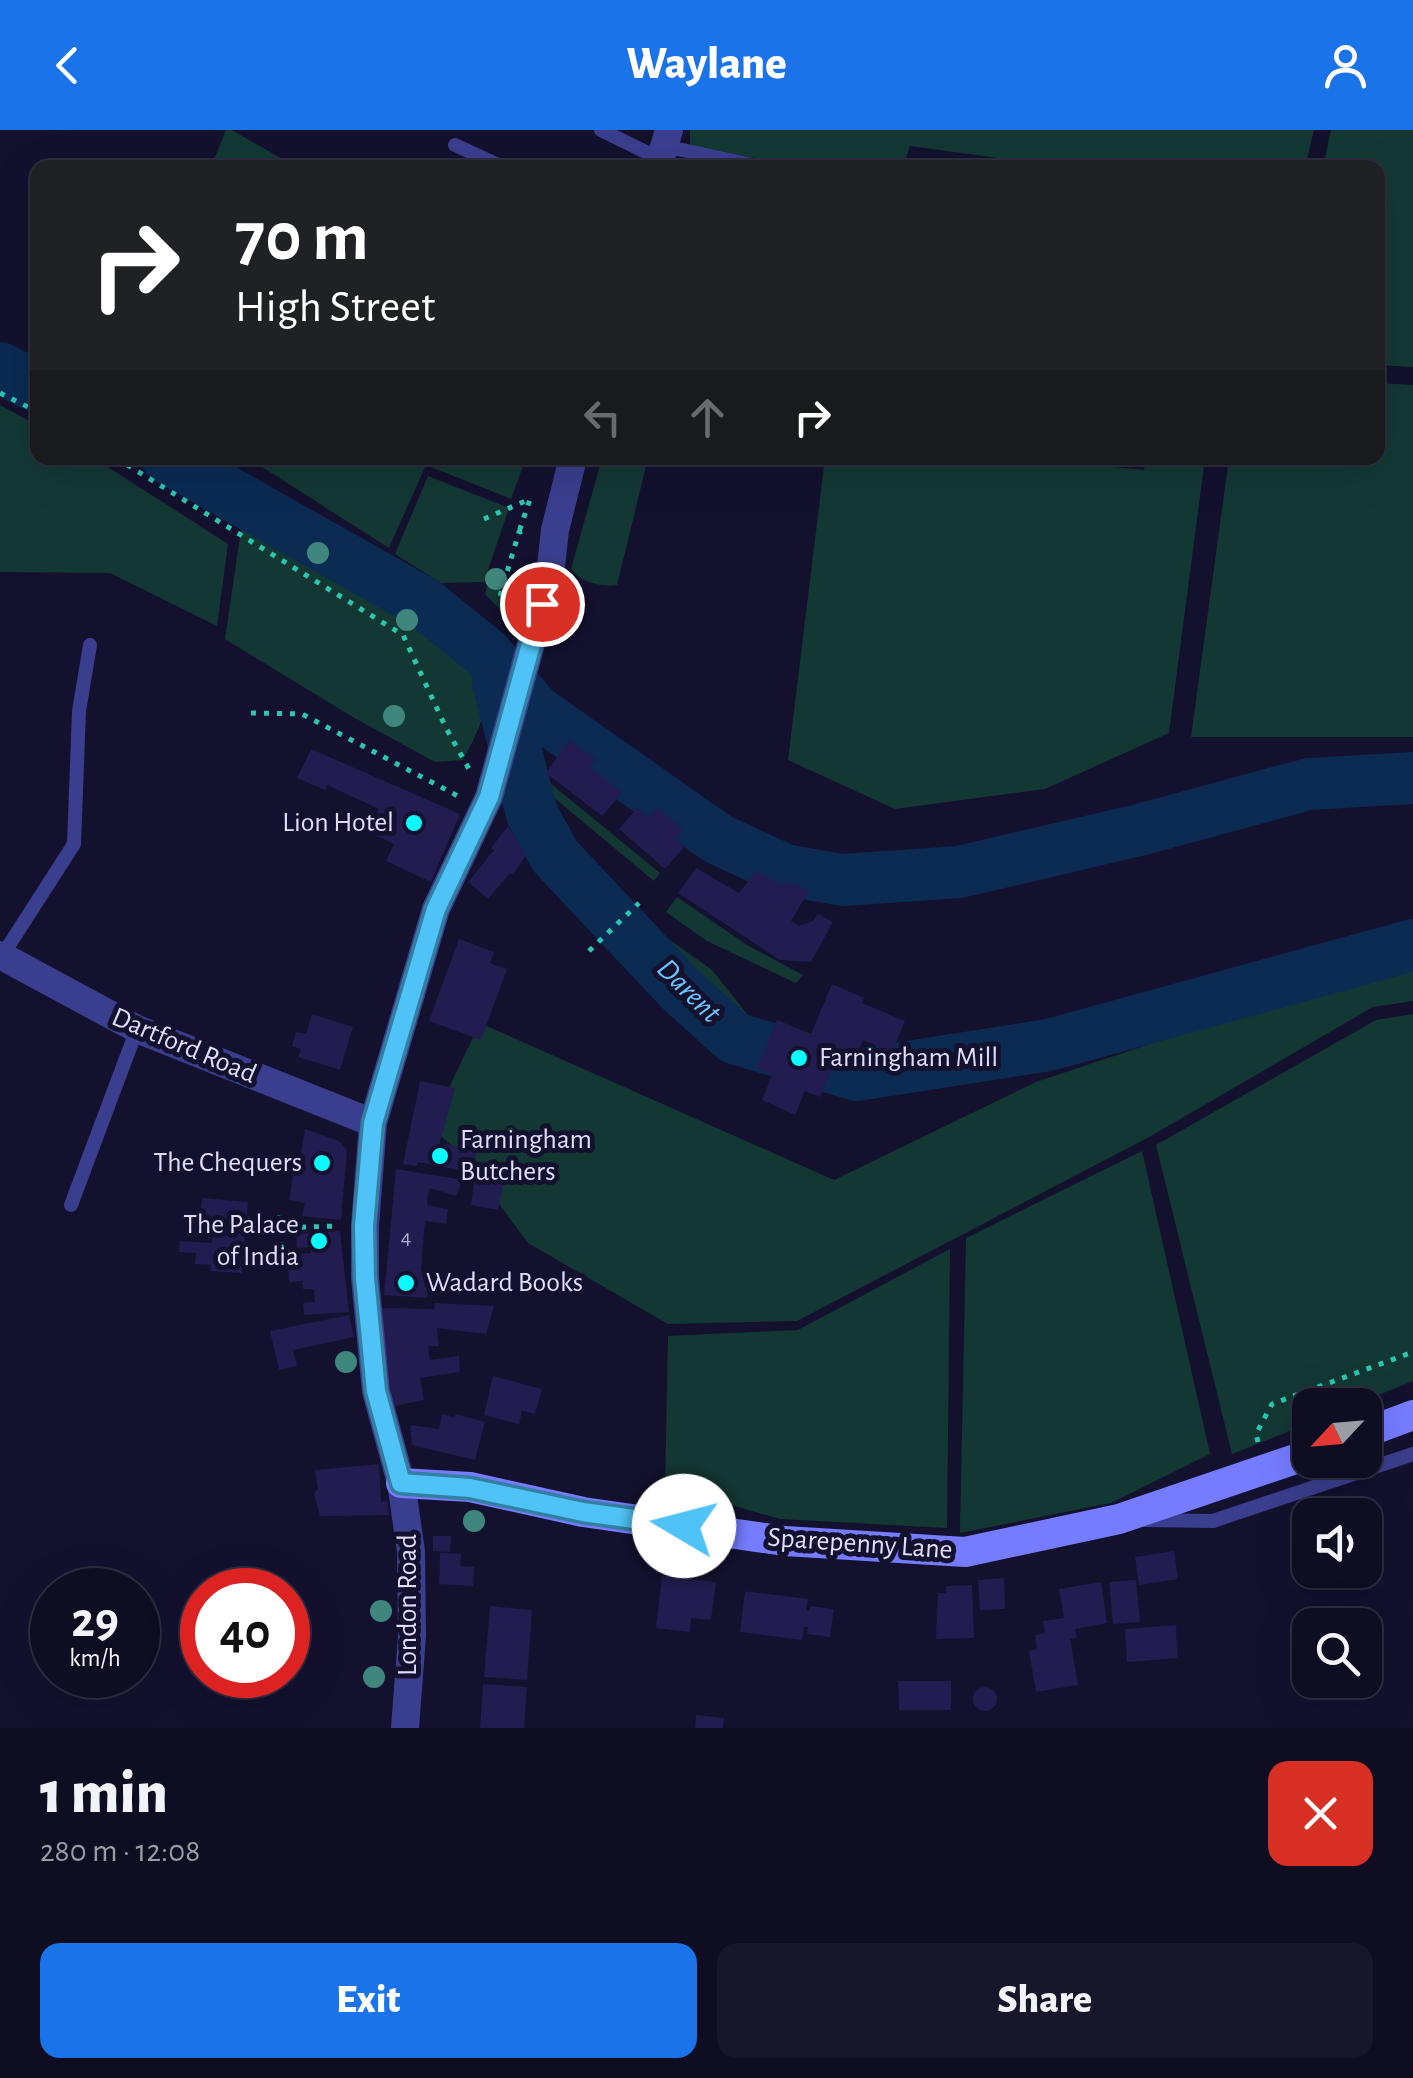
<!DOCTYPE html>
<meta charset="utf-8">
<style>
:root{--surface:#0e0d22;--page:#17162a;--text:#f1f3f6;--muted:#9b9ca5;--line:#2e2d40;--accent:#1a73e8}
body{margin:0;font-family:"Alegreya Sans",sans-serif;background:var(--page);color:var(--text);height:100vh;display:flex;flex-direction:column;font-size:38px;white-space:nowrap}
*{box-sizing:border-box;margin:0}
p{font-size:32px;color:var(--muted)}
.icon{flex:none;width:55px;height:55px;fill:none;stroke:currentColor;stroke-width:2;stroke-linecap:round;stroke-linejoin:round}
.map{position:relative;height:1598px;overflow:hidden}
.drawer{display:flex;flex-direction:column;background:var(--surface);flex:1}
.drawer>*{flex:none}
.hud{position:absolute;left:30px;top:30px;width:1355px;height:305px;border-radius:20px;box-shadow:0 10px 40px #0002,0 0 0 2px var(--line);background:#202124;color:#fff;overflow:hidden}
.needle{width:65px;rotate:244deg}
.fabs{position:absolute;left:1292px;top:1258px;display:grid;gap:20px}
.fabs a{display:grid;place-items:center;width:90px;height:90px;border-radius:20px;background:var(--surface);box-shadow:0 10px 40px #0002,0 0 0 2px var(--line);font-size:50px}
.speed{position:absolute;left:30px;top:1438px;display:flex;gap:20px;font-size:50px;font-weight:700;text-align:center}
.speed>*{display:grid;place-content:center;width:130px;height:130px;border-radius:50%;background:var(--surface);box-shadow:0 10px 40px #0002,0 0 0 2px var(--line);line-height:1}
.speed small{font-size:25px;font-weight:400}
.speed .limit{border:15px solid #d22;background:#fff;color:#111}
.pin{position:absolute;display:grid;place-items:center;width:85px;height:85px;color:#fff;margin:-42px;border:5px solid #fff;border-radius:50%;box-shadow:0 2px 10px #0007}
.me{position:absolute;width:110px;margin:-55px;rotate:278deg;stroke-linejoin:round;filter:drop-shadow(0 0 8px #0008)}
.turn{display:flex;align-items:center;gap:35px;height:210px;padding:0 40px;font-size:45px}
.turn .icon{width:130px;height:130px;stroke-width:2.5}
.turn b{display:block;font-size:70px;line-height:85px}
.lanes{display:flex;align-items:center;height:95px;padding:0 40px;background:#0003;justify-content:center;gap:50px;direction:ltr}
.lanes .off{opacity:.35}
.round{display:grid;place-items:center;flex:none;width:105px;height:105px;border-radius:20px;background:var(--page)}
.overview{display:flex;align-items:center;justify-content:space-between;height:170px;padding:0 40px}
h1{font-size:60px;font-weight:800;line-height:75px}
.cta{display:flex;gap:20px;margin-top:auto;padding:20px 40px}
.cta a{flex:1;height:115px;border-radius:20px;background:var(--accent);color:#fff;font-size:40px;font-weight:800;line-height:115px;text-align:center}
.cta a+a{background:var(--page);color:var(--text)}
header{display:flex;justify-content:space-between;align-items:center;height:130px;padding:0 40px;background:var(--accent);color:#fff;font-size:45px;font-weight:800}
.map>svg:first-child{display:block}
.green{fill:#133834}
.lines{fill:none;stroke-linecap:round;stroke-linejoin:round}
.river{stroke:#0b2b53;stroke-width:52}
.building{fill:#221c50}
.path{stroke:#2cc5af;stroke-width:5;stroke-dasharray:5 8;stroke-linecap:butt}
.lane{stroke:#3a3e8e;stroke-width:14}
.street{stroke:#3a3e8e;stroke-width:28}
.secondary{stroke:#757cff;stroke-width:30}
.tree{fill:#3f867c}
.route-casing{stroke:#337fa1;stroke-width:25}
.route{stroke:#4fc3f7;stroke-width:18}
.poi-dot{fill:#0afaff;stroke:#13112e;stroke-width:4}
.labels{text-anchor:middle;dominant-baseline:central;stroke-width:10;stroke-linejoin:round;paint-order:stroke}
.number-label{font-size:22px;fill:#b0aed3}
.poi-label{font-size:28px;fill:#dfdeff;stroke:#13112e;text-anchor:end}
.street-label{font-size:28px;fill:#dfdeff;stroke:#13112e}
.water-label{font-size:30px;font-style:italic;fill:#6cc6ff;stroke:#13112e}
</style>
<header><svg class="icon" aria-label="back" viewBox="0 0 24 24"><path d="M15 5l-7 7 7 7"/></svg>Waylane<svg class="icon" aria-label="person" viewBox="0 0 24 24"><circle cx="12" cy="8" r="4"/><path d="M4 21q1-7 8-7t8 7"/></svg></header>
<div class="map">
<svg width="1413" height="1598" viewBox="0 0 1413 1598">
<rect width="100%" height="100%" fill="#13112e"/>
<path class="green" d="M226 0H232L296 37H211Z
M690 0H1314L1305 38H1072L910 16 903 37 821 38 690 18Z
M1331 0H1413V237L1378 235V38L1323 37Z
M1378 253 1413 255V607H1191L1229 328H1378Z
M0 275 37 295 38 328H94L228 414 217 496 110 443 0 442Z
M248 328H526L511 369 426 335 389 418Z
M602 328H648L617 455C604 458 577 451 571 439Z
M825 328H1025L1144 340 1146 328H1205L1169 603 1045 659 895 679 788 630Z
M428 346 509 378 484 452 441 453 395 424Z
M242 393C295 421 469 500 484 557 490 581 474 609 463 630L435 632 351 586 225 509Z
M491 442 516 451 507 487 485 464Z
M545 649 660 743 654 751 540 656Z
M540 694 566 715V725L591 753 600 751 628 778 613 793 556 728 536 696Z
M677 767 747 815 803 845 796 853 707 811 666 782Z
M635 785 712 840 755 894 753 901 726 874 621 800Z
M1413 835V871L1373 877 1151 1006 797 1191 668 1194 528 1113 463 1025 430 997 480 893 834 1050 1036 952 1354 846Z
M1413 884V1251L1354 1275H1310V1293L1232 1324 1156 1015 1376 890Z
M1142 1021 1210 1324 1111 1373 960 1403 966 1108Z
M950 1119 947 1398 780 1389 665 1356 668 1206 798 1200Z"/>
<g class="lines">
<path class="river" d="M0 238 38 257
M167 328 424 473 486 523 536 581 718 709 785 740 843 750 959 742 1143 699 1309 654 1413 648
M498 552 532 684 555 726 681 860 734 908 857 945 1049 915 1413 815"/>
</g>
<path class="building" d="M569 610 596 629 590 637 622 663 602 686 546 643Z
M311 619 460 684 431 752 386 731 394 714 368 702 379 679 327 655 325 660 297 648Z
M657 677 683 700 676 709 685 716 665 739 619 699 637 678 648 687Z
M508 696 526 725 513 745 510 743 488 769 468 752 494 720 491 718Z
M696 738 739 763 756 741 784 756 787 751 809 761 791 791 799 796 813 791 818 784 833 792 811 832 780 830 678 763Z
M459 809 494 822 490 833 507 839 481 910 429 891Z
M832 854 864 868 862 873 905 891 892 922 863 910 857 924 842 917 820 967 805 961 795 985 762 970 772 945 757 938 777 890 811 904Z
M312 884 353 897 340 940 298 927 301 919 292 916 296 902 306 904Z
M420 951 455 958 438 1019 445 1014 476 1021 474 1043 418 1032 417 1036 403 1034Z
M305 999 339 1011 347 1020 341 1090 302 1086 305 1073 289 1070 293 1045 297 1046Z
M396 1039 463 1050 456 1066 430 1058 428 1064 427 1075 448 1079 446 1094 425 1091 421 1140H429L427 1168 384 1165Z
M475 1046 504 1051 498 1080 471 1075Z
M202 1068 248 1072 242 1143 210 1141 211 1135 195 1134 196 1123 179 1122 180 1111 212 1113 213 1100 199 1099Z
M340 1101 349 1182 304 1185 303 1173 315 1172 314 1159H303L302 1151 289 1152 288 1131H299V1124L311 1123V1117L297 1118 296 1104Z
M435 1173 494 1176 486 1204 437 1198 439 1216H428L430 1230 459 1226 460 1242 420 1248 424 1270 390 1277 381 1178 434 1179Z
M349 1185 354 1207 293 1220 297 1236 279 1240 270 1201Z
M493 1246 542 1259 535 1284 522 1281 519 1294 484 1285Z
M442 1284 454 1287 456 1284 485 1292 475 1330 412 1315 410 1295 439 1299Z
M379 1334 381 1372 387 1371 389 1385 320 1386 314 1364 318 1358 315 1340Z
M433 1406H451L450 1422 433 1421Z
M1174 1421 1178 1449 1139 1455 1135 1427Z
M440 1423 461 1424 460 1436 474 1437 473 1456 439 1454Z
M662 1446 716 1452 711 1490 691 1488 690 1502 656 1498Z
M1004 1448 1005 1479 980 1480 978 1450Z
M1136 1450 1140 1492 1113 1494 1109 1452Z
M1101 1452 1107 1493 1075 1499 1077 1508 1070 1509 1078 1555 1036 1562 1029 1521 1037 1519 1035 1505 1045 1503 1043 1491 1064 1488 1059 1459Z
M972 1455 974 1508 936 1509 938 1463H946V1456Z
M745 1461 808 1469 806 1481H810V1476L834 1479 830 1507 807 1504 808 1497H804L802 1510 740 1502Z
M490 1476 532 1480 527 1550 484 1547Z
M1176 1495 1178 1528 1127 1532 1125 1499Z
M898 1551H951V1580H899Z
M483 1554 527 1557 524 1598H480Z
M973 1569a12 12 0 1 1 24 0a12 12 0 1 1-24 0Z
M696 1585 724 1588 723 1598H695Z"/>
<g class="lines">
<path class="path" d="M0 263 38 282
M116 328 403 505 446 598 469 639
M484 389 530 369 519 402
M500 466 519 402 527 401
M251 583 302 584 458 666
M589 821 639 773
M280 1085 281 1098
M281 1117V1098L337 1096
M1258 1312 1256 1304 1272 1274 1413 1222"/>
<path class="lane" d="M601 0 660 29
M455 15 505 38
M664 16 765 38
M2 826 74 714 79 581 90 515
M71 1075 137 899
M1145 1390 1213 1391 1413 1324"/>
<path class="street" d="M658 38 669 0
M0 825 137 899 373 993
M405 1598 412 1506 411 1421 401 1353 376 1261 365 1148V1096L373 993 436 779 489 667 550 445 555 400 573 328"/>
<path class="secondary" d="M1365 1303 1413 1285
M401 1353 470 1357 583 1382 785 1411 965 1422 1119 1389 1310 1324"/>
</g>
<g class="tree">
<circle cx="318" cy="423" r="11"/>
<circle cx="496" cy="449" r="11"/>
<circle cx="407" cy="490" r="11"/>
<circle cx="394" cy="586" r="11"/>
<circle cx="346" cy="1232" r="11"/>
<circle cx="474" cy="1391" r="11"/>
<circle cx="381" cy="1481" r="11"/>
<circle cx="374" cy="1547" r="11"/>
</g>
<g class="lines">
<defs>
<path id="route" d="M542 474 489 667 436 779 373 993 364 1096 365 1148 376 1261 401 1353 470 1358 583 1382 684 1396"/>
</defs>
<use href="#route" class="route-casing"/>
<use href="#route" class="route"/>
</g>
<g class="poi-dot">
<circle cx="414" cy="693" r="10"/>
<circle cx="799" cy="928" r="10"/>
<circle cx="440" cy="1026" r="10"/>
<circle cx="322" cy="1033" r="10"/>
<circle cx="319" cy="1111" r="10"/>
<circle cx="406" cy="1153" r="10"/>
</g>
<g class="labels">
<g class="number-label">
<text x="406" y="1107">4</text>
</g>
<g class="poi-label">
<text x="394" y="693">Lion Hotel</text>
<text x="819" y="928" text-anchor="start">Farningham Mill</text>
<text x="460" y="1010" text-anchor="start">Farningham<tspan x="460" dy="32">Butchers</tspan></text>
<text x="302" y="1033">The Chequers</text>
<text x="299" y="1095">The Palace<tspan x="299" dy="32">of India</tspan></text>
<text x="426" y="1153" text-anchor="start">Wadard Books</text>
</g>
<g class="street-label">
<text transform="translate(184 916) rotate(23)">Dartford Road</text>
<text transform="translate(860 1414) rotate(4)">Sparepenny Lane</text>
<text transform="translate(408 1475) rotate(-90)">London Road</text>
</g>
<g class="water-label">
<text transform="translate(689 861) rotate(45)">Darent</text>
</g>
</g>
</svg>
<div class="fabs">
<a><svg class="needle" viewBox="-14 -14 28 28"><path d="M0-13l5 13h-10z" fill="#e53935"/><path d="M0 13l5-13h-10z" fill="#9b9ca5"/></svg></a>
<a><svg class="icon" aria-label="sound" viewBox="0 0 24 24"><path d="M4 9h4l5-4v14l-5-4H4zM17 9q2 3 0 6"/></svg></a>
<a><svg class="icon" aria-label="search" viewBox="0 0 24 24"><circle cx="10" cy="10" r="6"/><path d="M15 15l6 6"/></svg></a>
</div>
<div class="speed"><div>29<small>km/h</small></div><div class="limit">40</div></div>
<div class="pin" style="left:542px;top:474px;background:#d93025"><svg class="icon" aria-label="arrive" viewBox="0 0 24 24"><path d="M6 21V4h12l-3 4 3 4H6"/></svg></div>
<svg class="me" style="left:684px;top:1396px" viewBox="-20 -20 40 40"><circle r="19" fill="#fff"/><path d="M0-13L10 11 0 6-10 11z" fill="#4fc3f7"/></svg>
<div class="hud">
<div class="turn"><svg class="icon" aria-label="right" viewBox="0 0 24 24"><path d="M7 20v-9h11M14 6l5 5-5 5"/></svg><div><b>70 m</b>High Street</div></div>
<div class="lanes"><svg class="icon off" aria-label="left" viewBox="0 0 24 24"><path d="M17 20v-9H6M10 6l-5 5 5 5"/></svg><svg class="icon off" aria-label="ahead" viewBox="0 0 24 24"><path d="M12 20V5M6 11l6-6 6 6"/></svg><svg class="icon" aria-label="right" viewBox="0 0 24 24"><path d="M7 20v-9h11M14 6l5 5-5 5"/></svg></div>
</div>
</div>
<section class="drawer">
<div class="overview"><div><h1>1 min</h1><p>280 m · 12:08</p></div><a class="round" style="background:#d93025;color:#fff"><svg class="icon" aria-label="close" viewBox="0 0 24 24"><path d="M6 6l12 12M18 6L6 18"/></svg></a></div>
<div class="cta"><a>Exit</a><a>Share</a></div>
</section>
